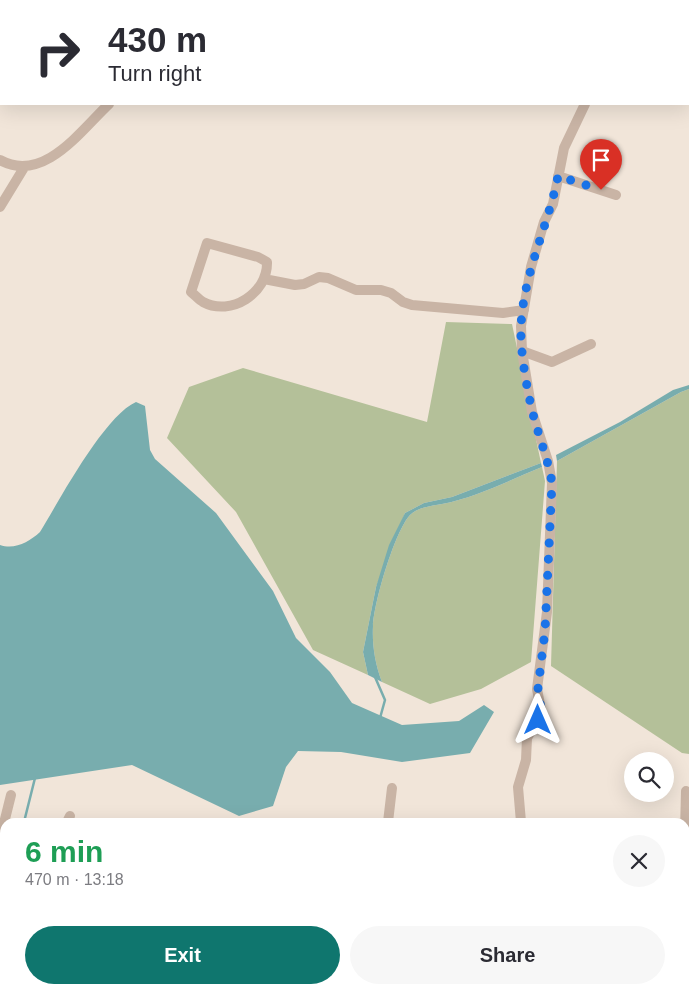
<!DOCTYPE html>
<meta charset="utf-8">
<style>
:root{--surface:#fff;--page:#f7f7f7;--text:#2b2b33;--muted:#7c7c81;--accent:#0f766e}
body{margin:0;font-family:Helvetica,sans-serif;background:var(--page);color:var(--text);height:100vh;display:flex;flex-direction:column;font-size:19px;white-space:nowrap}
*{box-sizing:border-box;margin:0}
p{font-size:16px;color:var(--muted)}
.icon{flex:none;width:28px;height:28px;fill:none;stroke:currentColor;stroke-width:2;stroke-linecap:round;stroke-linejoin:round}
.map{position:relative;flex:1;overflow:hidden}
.side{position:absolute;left:0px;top:818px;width:690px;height:176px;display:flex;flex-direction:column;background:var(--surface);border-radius:15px 15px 0 0;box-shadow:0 5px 20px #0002}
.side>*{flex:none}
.hud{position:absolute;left:0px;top:0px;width:690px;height:105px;box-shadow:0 5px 20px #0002;background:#fff;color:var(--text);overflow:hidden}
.fabs{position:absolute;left:624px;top:752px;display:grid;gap:10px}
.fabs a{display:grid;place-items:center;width:50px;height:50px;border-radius:50%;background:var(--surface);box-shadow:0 5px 20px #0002;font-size:25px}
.pin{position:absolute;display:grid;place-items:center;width:42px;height:42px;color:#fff;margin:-51px -21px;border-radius:50% 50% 50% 0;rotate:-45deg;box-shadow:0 0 5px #0007}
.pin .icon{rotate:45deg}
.me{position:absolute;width:55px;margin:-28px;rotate:0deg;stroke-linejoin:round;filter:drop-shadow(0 0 4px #0008)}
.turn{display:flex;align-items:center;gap:18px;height:105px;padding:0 25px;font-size:22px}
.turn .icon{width:65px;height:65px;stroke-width:2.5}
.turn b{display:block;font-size:35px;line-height:42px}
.round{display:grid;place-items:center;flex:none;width:52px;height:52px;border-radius:26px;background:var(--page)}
.summary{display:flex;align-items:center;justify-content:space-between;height:85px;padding:0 25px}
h1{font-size:30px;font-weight:700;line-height:38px;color:#1e9e55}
.primary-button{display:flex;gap:10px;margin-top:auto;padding:10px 25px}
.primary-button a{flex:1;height:58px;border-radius:30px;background:var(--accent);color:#fff;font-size:20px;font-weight:700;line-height:58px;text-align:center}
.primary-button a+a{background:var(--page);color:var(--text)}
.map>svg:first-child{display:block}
.green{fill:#b4c099}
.water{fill:#78adae}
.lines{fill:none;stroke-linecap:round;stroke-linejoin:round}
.stream{stroke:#78adae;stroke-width:2.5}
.minor{stroke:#c9b4a5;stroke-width:10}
.highway{stroke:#56443d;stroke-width:14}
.route{stroke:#1a73e8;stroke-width:9;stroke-dasharray:0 16.2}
</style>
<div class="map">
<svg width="689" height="993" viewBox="0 0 689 993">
<rect width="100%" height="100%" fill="#f1e5d9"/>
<path class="green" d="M446 322 512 324 541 463 452 497 424 503 405 513 376 587 363 652 368 675 313 650 236 512 167 438 189 387 243 368 427 422Z
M689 389V754L682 753 551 666 557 461 681 392Z
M542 467 545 481 531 662 481 689 430 704 382 682C375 664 372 645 373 626 374 602 395 531 410 515 418 507 432 506 442 504 477 497 510 480 542 467Z"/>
<path class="water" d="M689 385V389L681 392 557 461 556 455 620 422 673 390Z
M136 402 145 406 150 450 155 459 216 513 273 591 296 638 330 672 352 703 402 725 459 721 484 705 494 712 470 753 402 762 341 752 298 751 286 767 273 806 239 816 132 765 0 785V545C15 550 29 542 40 532 59 501 104 416 136 402Z
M541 463 542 467C510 480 477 497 442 504 432 506 418 507 410 515 395 531 374 602 373 626 372 645 375 664 382 682L368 675 363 652 376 587 389 545 405 513 424 503 452 497Z"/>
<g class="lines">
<path class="stream" d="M375 677 385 700 380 718
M24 822 35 778
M0 921 5 901"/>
<path class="minor" d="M238 0 239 1
M682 0 686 1
M609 1V0
M0 160C44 184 81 130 109 104
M558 176 616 195
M0 207 25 166
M207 243 258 257 267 262C268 293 231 317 203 302 199 300 195 295 191 292Z
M264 279 295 285 304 284 319 277 328 278 356 290H381L391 293 403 302 412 305 503 313 524 310
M522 351 552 362 591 344
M67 822 70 816
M388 822 392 788
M521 822 518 787 526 760 527 738 538 720 541 710 537 689 547 612 552 483 548 461 532 412 522 351 521 326 531 267 544 222 553 204 564 148 585 104
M685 831 686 791
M0 839 11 795
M685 842 689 843
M0 928 5 930
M169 989 216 993
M372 993 376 989"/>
<path class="highway" d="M205 1 209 0
M271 1 275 0
M0 64H1
M0 88 1 87"/>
</g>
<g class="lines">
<path class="route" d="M538 720 541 710 538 688 545 631 552 483C548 459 539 437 533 414 527 390 520 351 521 327 523 274 548 227 558 176L601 190"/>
</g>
</svg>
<div class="fabs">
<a><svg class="icon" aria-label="search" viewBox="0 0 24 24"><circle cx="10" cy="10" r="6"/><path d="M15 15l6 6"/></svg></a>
</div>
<div class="pin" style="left:601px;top:190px;background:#d93025"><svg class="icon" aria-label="arrive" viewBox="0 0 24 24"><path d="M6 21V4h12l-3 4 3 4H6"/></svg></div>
<svg class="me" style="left:538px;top:720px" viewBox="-20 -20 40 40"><path d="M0-17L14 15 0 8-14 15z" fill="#1a73e8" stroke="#fff" stroke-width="4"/></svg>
<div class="hud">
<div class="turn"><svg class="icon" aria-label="right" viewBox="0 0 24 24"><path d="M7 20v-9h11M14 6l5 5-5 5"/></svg><div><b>430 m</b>Turn right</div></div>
</div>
<section class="side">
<div class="summary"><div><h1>6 min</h1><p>470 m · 13:18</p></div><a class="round"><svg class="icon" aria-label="close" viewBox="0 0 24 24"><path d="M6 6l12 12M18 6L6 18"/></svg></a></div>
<div class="primary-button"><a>Exit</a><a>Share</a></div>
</section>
</div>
